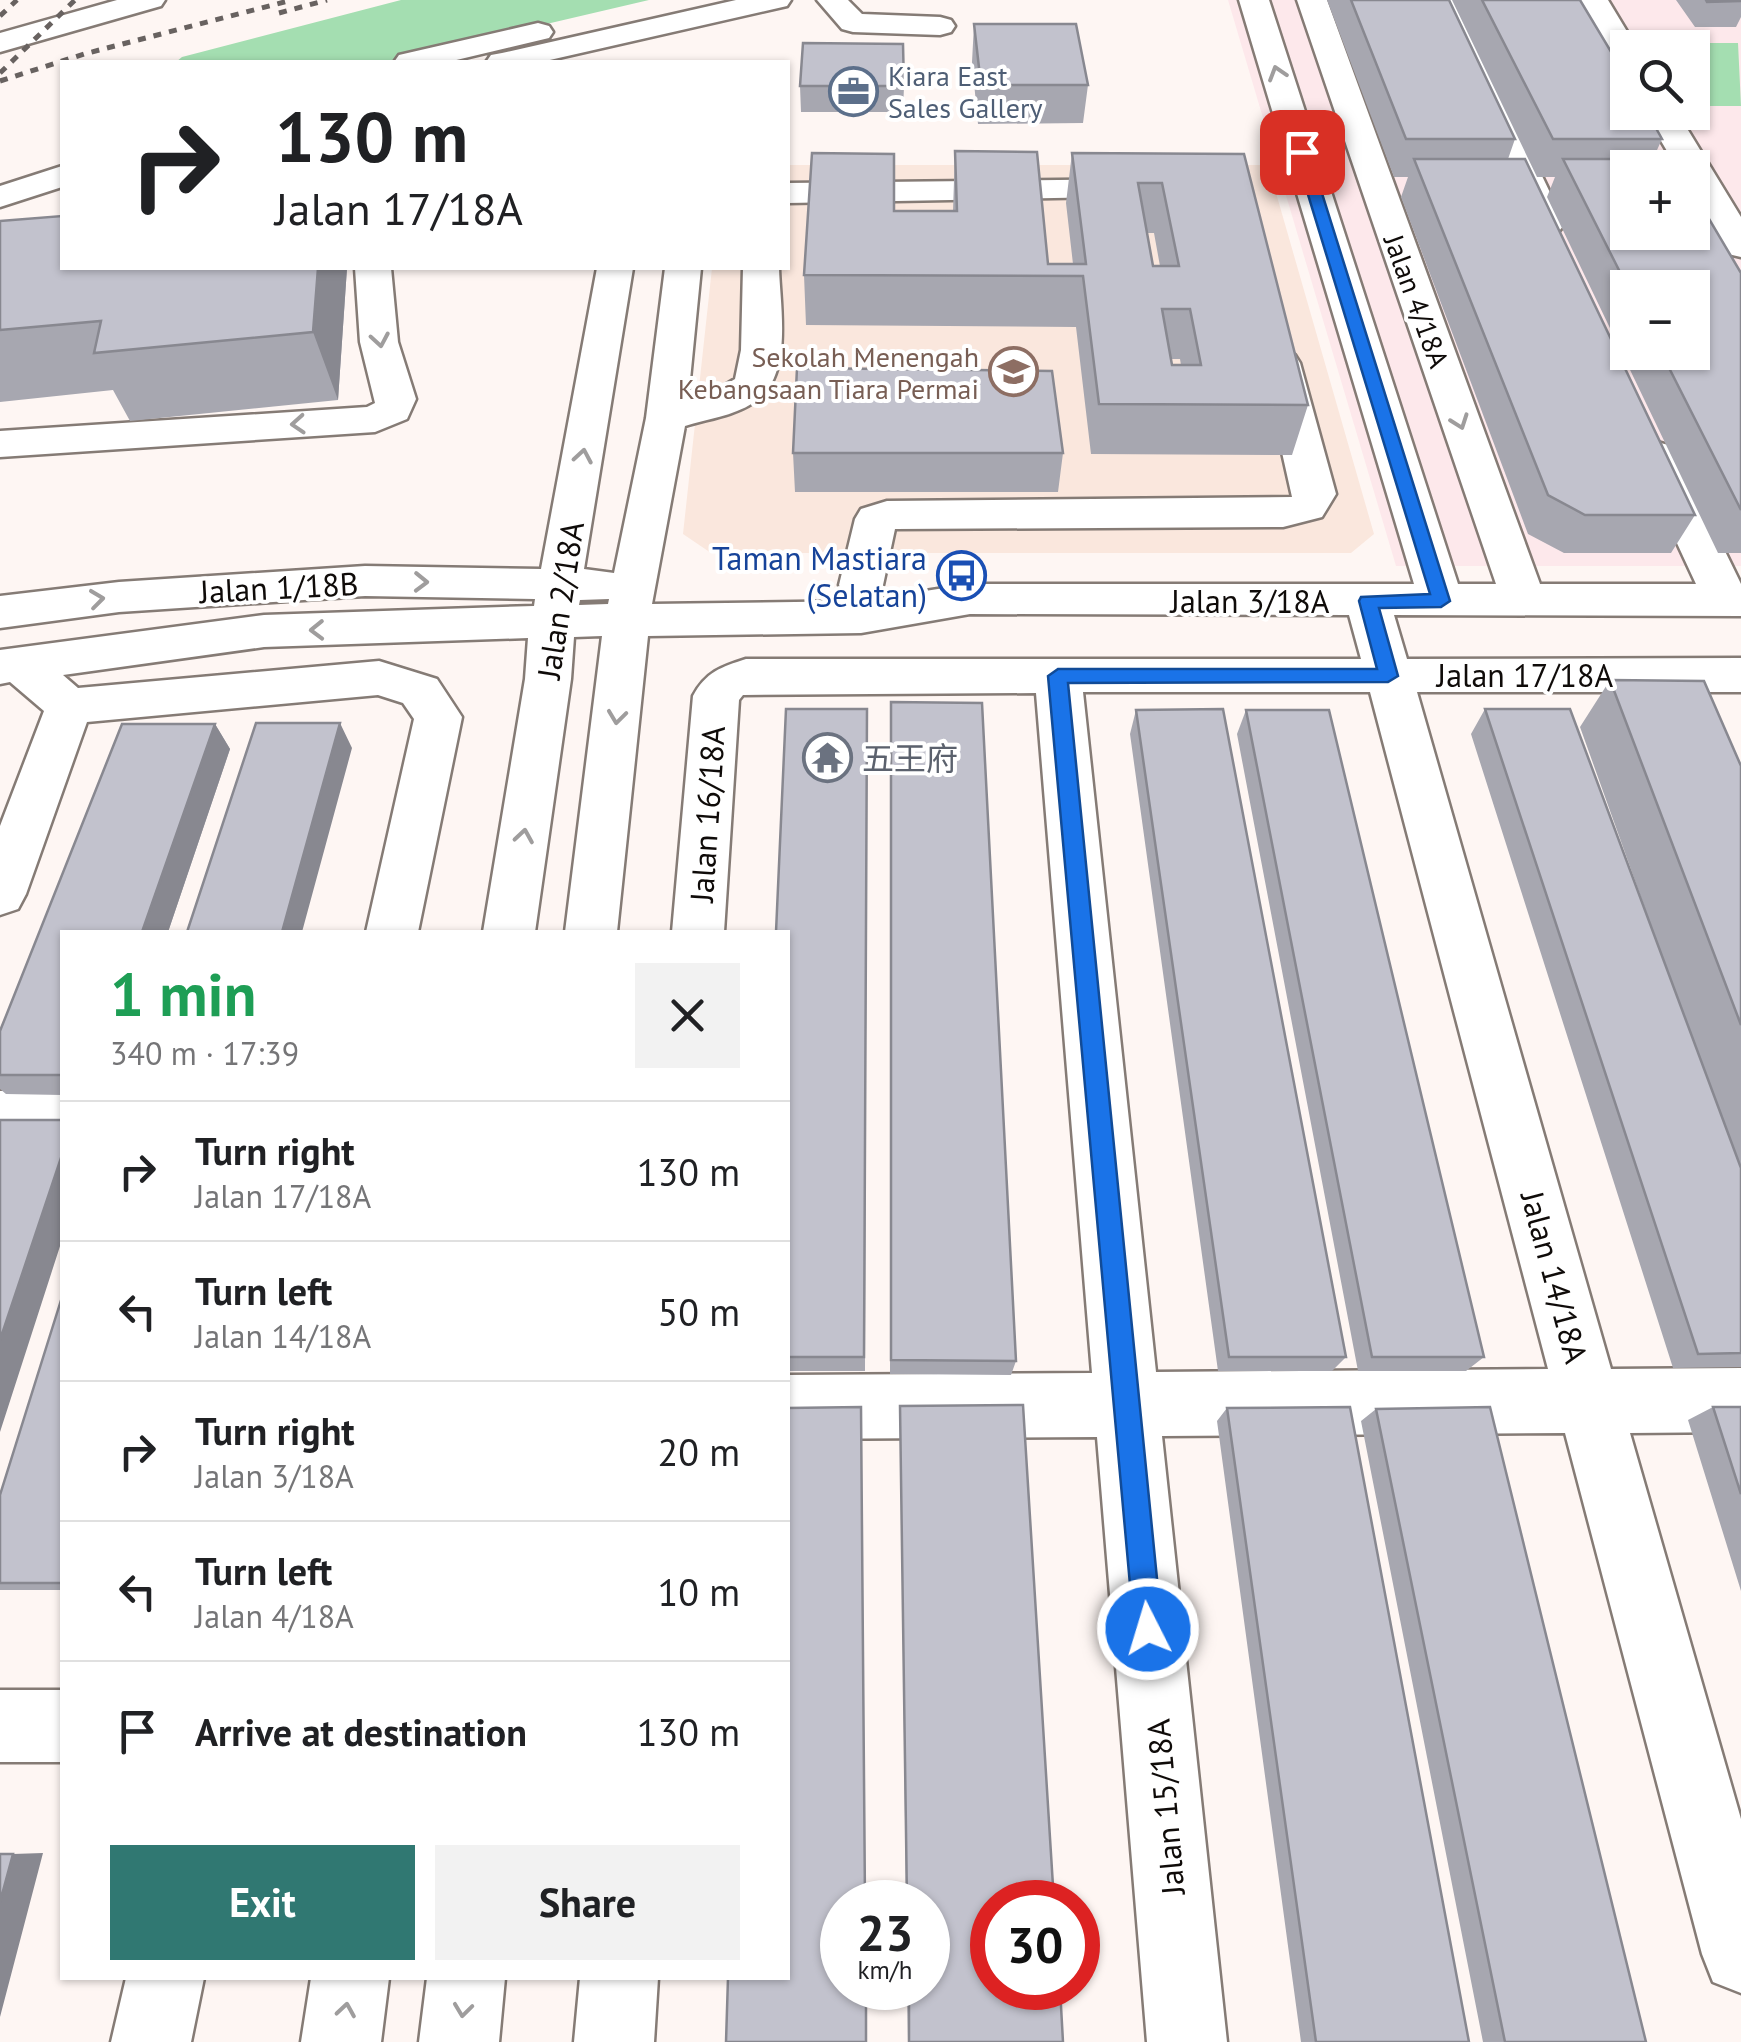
<!DOCTYPE html>
<meta charset="utf-8">
<style>
:root{--surface:#fff;--page:#f2f2f2;--text:#202124;--muted:#757577;--line:#e0e0e0;--accent:#307872}
body{margin:0;font-family:"PT Sans","Noto Sans SC",sans-serif;background:var(--page);color:var(--text);height:100vh;display:flex;flex-direction:column;font-size:38px;white-space:nowrap}
*{box-sizing:border-box;margin:0}
p{font-size:32px;color:var(--muted)}
.icon{flex:none;width:55px;height:55px;fill:none;stroke:currentColor;stroke-width:2;stroke-linecap:round;stroke-linejoin:round}
.map{position:relative;flex:1;overflow:hidden}
.sheet{position:absolute;left:60px;top:930px;width:730px;height:1050px;display:flex;flex-direction:column;background:var(--surface);border-radius:0px;box-shadow:0 2px 8px #0004}
.sheet>*{flex:none}
.hud{position:absolute;left:60px;top:60px;width:730px;height:210px;border-radius:0px;box-shadow:0 2px 8px #0004;background:#fff;color:var(--text);overflow:hidden}
.buttons{position:absolute;left:1610px;top:30px;display:grid;gap:20px}
.buttons a{display:grid;place-items:center;width:100px;height:100px;border-radius:0px;background:var(--surface);box-shadow:0 2px 8px #0004;font-size:50px}
.speed{position:absolute;left:820px;top:1880px;display:flex;gap:20px;font-size:50px;font-weight:700;text-align:center}
.speed>*{display:grid;place-content:center;width:130px;height:130px;border-radius:50%;background:var(--surface);box-shadow:0 2px 8px #0004;line-height:1}
.speed small{font-size:25px;font-weight:400}
.speed .limit{border:15px solid #d22;background:#fff;color:#111}
.pin{position:absolute;display:grid;place-items:center;width:85px;height:85px;color:#fff;margin:-42px;border-radius:20px;box-shadow:0 5px 15px #0006}
.me{position:absolute;width:110px;margin:-55px;rotate:355deg;stroke-linejoin:round;filter:drop-shadow(0 0 8px #0008)}
.turn{display:flex;align-items:center;gap:35px;height:210px;padding:0 50px;font-size:45px}
.turn .icon{width:130px;height:130px;stroke-width:2.5}
.turn b{display:block;font-size:70px;line-height:85px}
.round{display:grid;place-items:center;flex:none;width:105px;height:105px;border-radius:0px;background:var(--page)}
.headline{display:flex;align-items:center;justify-content:space-between;height:170px;padding:0 50px}
h1{font-size:60px;font-weight:600;line-height:75px;color:#1e9e55}
.action{display:flex;gap:20px;margin-top:auto;padding:20px 50px}
.action a{flex:1;height:115px;border-radius:0px;background:var(--accent);color:#fff;font-size:40px;font-weight:600;line-height:115px;text-align:center}
.action a+a{background:var(--page);color:var(--text)}
ul{padding:0;list-style:none}
li{display:flex;align-items:center;gap:30px;height:140px;padding:0 50px;border-top:2px solid var(--line)}
li div{flex:1}
li b{display:block;font-size:38px}
li em{font-style:normal}
.map>svg:first-child{display:block}
.commercial{fill:#fde8eb;fill-rule:evenodd}
.built{fill:#fae7dd}
.green{fill:#a4deb1}
.lines{fill:none;stroke-linecap:round;stroke-linejoin:round}
.minor-casing{stroke:#857b75;stroke-width:5}
.minor{fill:#fff;fill-rule:evenodd}
.rail{stroke:#686260;stroke-width:5;stroke-dasharray:8 8;stroke-linecap:butt}
.wall{fill:#a7a7b0;fill-rule:evenodd}
.shaded-wall{fill:#888890}
.building{fill:#c2c2cd;stroke:#888890;stroke-width:2.5;fill-rule:evenodd}
.oneway{stroke:#9f9d9d}
.route{fill:#1a73e8;stroke:#114b97;stroke-width:2.5}
.labels{text-anchor:middle;dominant-baseline:central;stroke-width:8;stroke-linejoin:round;paint-order:stroke}
.far-service-label{font-size:28px;fill:#4e5e75;stroke:#fff;text-anchor:start}
.far-street-label{font-size:28px;fill:#0f0b09;stroke:#fff}
.far-education-label{font-size:28px;fill:#785e54;stroke:#fff;text-anchor:end}
.transit-label{font-size:32px;fill:#164399;stroke:#fff;text-anchor:end}
.street-label{font-size:32px;fill:#0f0b09;stroke:#fff}
.worship-label{font-size:32px;fill:#5b616d;stroke:#fff;text-anchor:start}
</style>
<div class="map">
<svg width="1741" height="2042" viewBox="0 0 1741 2042">
<rect width="100%" height="100%" fill="#fef6f3"/>
<path class="commercial" d="M1228 0H1741V566H1396ZM1628 48H1692V112H1628ZM1628 168H1692V232H1628ZM1628 288H1692V352H1628Z"/>
<path class="built" d="M788 165H1268L1374 534 1351 553H711L683 534 712 268H788Z"/>
<path class="green" d="M401 0H649L384 62H176L182 57Z
M1660 43H1738L1741 106H1699L1693 95 1692 48 1662 47Z"/>
<g class="lines">
<defs>
<path id="minor" d="M117 0H165L161 6 0 52V33Z
M736 0H791L787 6 541 62H486L491 55 502 53Z
M817 0H848L862 14 940 17 951 20 955 26 951 32 940 35 853 32 842 29Z
M1239 0H1269L1458 584H1496L1297 0H1327L1540 584H1696L1636 455 1642 446 1657 442 1672 446 1678 455 1741 584V616L1394 615 1407 659 1741 658V692H1417L1611 1369 1741 1368V1432L1630 1433 1741 1819V1993L1713 1982 1702 1954 1565 1433 1162 1436 1227 2042H1147L1097 1437 788 1439V1375L1092 1373 1036 693 743 695 739 700 724 932H672L693 696C706 672 721 667 746 659H1361L1349 615 970 614 861 633 648 636 617 932H565L602 636 574 637 571 679 535 932H483L525 679 528 638 264 647 63 675 78 688 379 661 437 679 462 717 418 932H366L414 719 403 703 378 695 87 722 26 894 18 909 0 915V826L44 711 10 682 0 684V650L264 615 534 606 535 599 365 596 119 612 0 628V596L119 582 365 566 541 569 597 268H633L584 569 614 573 646 418 665 268H701L688 400 715 391 735 379 741 350 743 268H779C780 308 794 378 753 403 733 416 707 419 685 426L652 604 861 601 970 584H1414ZM609 599 608 604 579 605 580 600ZM1083 692H1370L1548 1369 1156 1372Z
M1428 0H1458L1565 224 1559 231 1547 235 1535 231 1529 224Z
M1578 0H1608L1637 48H1628V67L1617 65Z
M538 23 549 26 553 32 549 38 448 62H394L399 55Z
M1644 112H1677L1741 217V257L1728 254 1692 194V168H1677Z
M62 166V187L0 207V186Z
M1144 179 1156 182 1161 189 1156 196 788 203V183Z
M355 268H391L398 342 416 399 407 419 375 432 0 457V431L367 407 375 403 360 342Z
M1281 351 1295 355 1300 363 1336 494 1322 517 1283 527 895 529 883 585 877 596 861 600 845 596 839 585 855 519 861 509 887 501 1292 497 1262 363 1267 355Z
M0 1091H62V1141L0 1143Z
M0 1690H62V1762H0Z
M126 1978H204L191 2042H111Z
M311 1978H389L381 2042H301Z
M427 1978H505L499 2042H419Z
M580 1978H658L654 2042H574Z"/>
</defs>
<use href="#minor" class="minor-casing"/>
<use href="#minor" class="minor"/>
<path class="rail" d="M279 13 327 0
M0 16 17 0
M0 73 75 0
M0 81 84 54 292 0"/>
</g>
<path class="wall" d="M1327 0H1449L1515 139 1508 159 1695 515 1671 553H1564L1528 534 1401 197 1408 177H1394Z
M1452 0H1580L1662 139 1653 159 1741 273V553H1718L1547 197 1555 177H1537ZM1628 288 1692 352H1628Z
M1676 0H1741V17L1736 27H1695Z
M974 24 1088 85 1083 123 978 124 972 62Z
M800 86H904L903 112H801Z
M955 151 1048 264H1073L1066 203 1072 153 1244 154 1308 405 1292 455 1091 454 1076 327 806 325 804 275 894 211H953ZM1147 233H1154L1160 266H1153ZM1171 359H1180L1181 365H1172Z
M0 221 62 268H347L338 400 130 421 113 390 0 402Z
M793 453H1063L1058 492H795Z
M1610 680 1741 766V1367L1673 1368 1471 734 1485 709 1657 942 1580 727Z
M891 702 1016 1361 1011 1375 890 1374Z
M867 709 865 1371H788V932Z
M1136 710 1346 1357 1332 1371H1218L1130 734Z
M1246 710 1484 1357 1466 1371H1358L1237 734Z
M122 724H215L230 749 168 932H62V1095L6 1094 0 1089V1031Z
M62 1297V1590H0V1495Z
M900 1406 1063 2042H908L907 1988H928V1902H906Z
M1713 1407H1741V1591L1688 1420Z
M1227 1408 1469 2042H1301L1217 1421Z
M1376 1409 1646 2042H1483L1361 1421Z"/>
<path class="shaded-wall" d="M318 268H347L338 400 313 332Z
M340 723 352 748 302 932H282Z
M215 724 230 749 168 932H142Z
M62 1155V1240L0 1432V1340Z
M43 1853 0 2017V1902L13 1854Z"/>
<path class="building" d="M1351 0H1449L1515 139H1406Z
M1482 0H1580L1628 80V112H1647L1662 139H1553Z
M1706 0H1741V1L1707 2Z
M974 24H1076L1088 85H981Z
M803 43 903 44 904 86H800Z
M955 151 1037 152 1048 264H1086L1072 153 1244 154 1308 405 1099 404 1083 276 804 275 812 153 894 154V211H957ZM1138 183H1162L1179 266H1153ZM1162 309H1190L1201 365H1172Z
M1414 159H1525L1695 515H1585L1548 495Z
M1563 159H1674L1679 168H1628V232H1692V190L1741 273V510L1661 352H1692V288H1628Z
M62 216V268H318L313 332 94 353 101 321 0 330V221Z
M797 368 1052 371 1063 453H793Z
M1610 680 1704 681 1741 766V1025Z
M891 702 982 703 1016 1361 891 1360Z
M786 709H867L864 1357H788V932H776Z
M1223 709 1346 1357H1229L1136 710Z
M1485 709H1570L1741 1168V1353L1698 1354Z
M1246 710H1329L1484 1357H1372Z
M256 723H340L282 932H187Z
M122 724H215L142 932H62V1075H0V1031Z
M0 1120H62V1155L0 1340Z
M62 1297V1583H0V1495Z
M1023 1405 1054 1902H992V1988H1060L1063 2042H909V1988H928V1902H907L900 1406Z
M861 1407 865 1902H842V1988H866V2042H726L728 1978H788V1408Z
M1350 1407 1469 2042H1316L1227 1408Z
M1490 1407 1646 2042H1505L1376 1409Z
M1713 1407H1741V1494Z
M0 1854H13L0 1902Z"/>
<defs><path id="oneway-chevron" d="M-2-3.5L2.5 0L-2 3.5" fill="none" stroke-width="1.6" stroke-linecap="round" stroke-linejoin="round" transform="scale(2.5)"/></defs>
<g class="oneway">
<use href="#oneway-chevron" transform="translate(1277 73) rotate(-107)"/>
<use href="#oneway-chevron" transform="translate(380 340) rotate(80)"/>
<use href="#oneway-chevron" transform="translate(1460 422) rotate(70)"/>
<use href="#oneway-chevron" transform="translate(298 424) rotate(176)"/>
<use href="#oneway-chevron" transform="translate(583 456) rotate(-80)"/>
<use href="#oneway-chevron" transform="translate(421 582) rotate(1)"/>
<use href="#oneway-chevron" transform="translate(97 599) rotate(-7)"/>
<use href="#oneway-chevron" transform="translate(317 630) rotate(179)"/>
<use href="#oneway-chevron" transform="translate(617 717) rotate(97)"/>
<use href="#oneway-chevron" transform="translate(524 836) rotate(-81)"/>
<use href="#oneway-chevron" transform="translate(346 2010) rotate(-81)"/>
<use href="#oneway-chevron" transform="translate(463 2010) rotate(97)"/>
</g>
<path class="route" d="M1302 148 1309 152 1450 601 1441 607 1379 608 1398 676 1388 682 1068 683 1162 1629 1158 1639 1148 1644 1138 1639 1134 1629 1048 676 1058 669H1377L1359 601 1361 597 1430 594 1295 152Z"/>
<defs>
<symbol id="office-ring" viewBox="-11 -11 22 22"><circle r="9.5" fill="#fff" stroke="#5c6f8a" stroke-width="1.5"/><path d="M-6-3h4V-5.5h4V-3h4V5H-6ZM-1-4.5V-3h2v-1.5ZM-6 0V1H6V0Z" fill="#5c6f8a"/></symbol>
<symbol id="school-ring" viewBox="-11 -11 22 22"><circle r="9.5" fill="#fff" stroke="#8d6e63" stroke-width="1.5"/><path d="M0-5L7-2L0 1L-7-2ZM-4 1L0 2.5L4 1V4Q0 6-4 4Z" fill="#8d6e63"/></symbol>
<symbol id="bus-ring" viewBox="-11 -11 22 22"><circle r="9.5" fill="#fff" stroke="#1a4fb4" stroke-width="1.5"/><path d="M-5-6H5V4H4V6H2V4H-2V6H-4V4H-5ZM-3.5-4V0h7V-4ZM-3.5 1.2v1.5H-2V1.2ZM2 1.2v1.5H3.5V1.2Z" fill="#1a4fb4"/></symbol>
<symbol id="temple-ring" viewBox="-11 -11 22 22"><circle r="9.5" fill="#fff" stroke="#6b7280" stroke-width="1.5"/><path d="M0-6L5-2H3V0L6.5 2.5H4V6H1.5V3h-3V6H-4V2.5H-6.5L-3 0V-2H-5Z" fill="#6b7280"/></symbol>
</defs>
<g fill-rule="evenodd">
<use href="#office-ring" x="826" y="64" width="55" height="55"/>
<use href="#school-ring" x="986" y="344" width="55" height="55"/>
<use href="#bus-ring" x="934" y="548" width="55" height="55"/>
<use href="#temple-ring" x="800" y="730" width="55" height="55"/>
</g>
<g class="labels">
<g class="far-service-label">
<text x="888" y="75">Kiara East<tspan x="888" dy="32">Sales Gallery</tspan></text>
</g>
<g class="far-street-label">
<text transform="translate(1417 301) rotate(70)">Jalan 4/18A</text>
</g>
<g class="far-education-label">
<text x="979" y="356">Sekolah Menengah<tspan x="979" dy="32">Kebangsaan Tiara Permai</tspan></text>
</g>
<g class="transit-label">
<text x="927" y="558">Taman Mastiara<tspan x="927" dy="37">(Selatan)</tspan></text>
</g>
<g class="street-label">
<text transform="translate(279 587) rotate(-3)">Jalan 1/18B</text>
<text transform="translate(560 600) rotate(-81)">Jalan 2/18A</text>
<text x="1250" y="601">Jalan 3/18A</text>
<text x="1525" y="675">Jalan 17/18A</text>
<text transform="translate(707 814) rotate(-86)">Jalan 16/18A</text>
<text transform="translate(1555 1277) rotate(75)">Jalan 14/18A</text>
<text transform="translate(1165 1807) rotate(-95)">Jalan 15/18A</text>
</g>
<g class="worship-label">
<text x="862" y="758">五王府</text>
</g>
</g>
</svg>
<div class="buttons">
<a><svg class="icon" aria-label="search" viewBox="0 0 24 24"><circle cx="10" cy="10" r="6"/><path d="M15 15l6 6"/></svg></a>
<a>+</a>
<a>−</a>
</div>
<div class="speed"><div>23<small>km/h</small></div><div class="limit">30</div></div>
<div class="pin" style="left:1302px;top:152px;background:#d93025"><svg class="icon" aria-label="arrive" viewBox="0 0 24 24"><path d="M6 21V4h12l-3 4 3 4H6"/></svg></div>
<svg class="me" style="left:1148px;top:1629px" viewBox="-20 -20 40 40"><circle r="17" fill="#1a73e8" stroke="#fff" stroke-width="3"/><path d="M0-11L8 9 0 5-8 9z" fill="#fff"/></svg>
<div class="hud">
<div class="turn"><svg class="icon" aria-label="right" viewBox="0 0 24 24"><path d="M7 20v-9h11M14 6l5 5-5 5"/></svg><div><b>130 m</b>Jalan 17/18A</div></div>
</div>
<section class="sheet">
<div class="headline"><div><h1>1 min</h1><p>340 m · 17:39</p></div><a class="round"><svg class="icon" aria-label="close" viewBox="0 0 24 24"><path d="M6 6l12 12M18 6L6 18"/></svg></a></div>
<ul>
<li><svg class="icon" aria-label="right" viewBox="0 0 24 24"><path d="M7 20v-9h11M14 6l5 5-5 5"/></svg><div><b>Turn right</b><p>Jalan 17/18A</p></div><em>130 m</em></li>
<li><svg class="icon" aria-label="left" viewBox="0 0 24 24"><path d="M17 20v-9H6M10 6l-5 5 5 5"/></svg><div><b>Turn left</b><p>Jalan 14/18A</p></div><em>50 m</em></li>
<li><svg class="icon" aria-label="right" viewBox="0 0 24 24"><path d="M7 20v-9h11M14 6l5 5-5 5"/></svg><div><b>Turn right</b><p>Jalan 3/18A</p></div><em>20 m</em></li>
<li><svg class="icon" aria-label="left" viewBox="0 0 24 24"><path d="M17 20v-9H6M10 6l-5 5 5 5"/></svg><div><b>Turn left</b><p>Jalan 4/18A</p></div><em>10 m</em></li>
<li><svg class="icon" aria-label="arrive" viewBox="0 0 24 24"><path d="M6 21V4h12l-3 4 3 4H6"/></svg><div><b>Arrive at destination</b></div><em>130 m</em></li>
</ul>
<div class="action"><a>Exit</a><a>Share</a></div>
</section>
</div>
